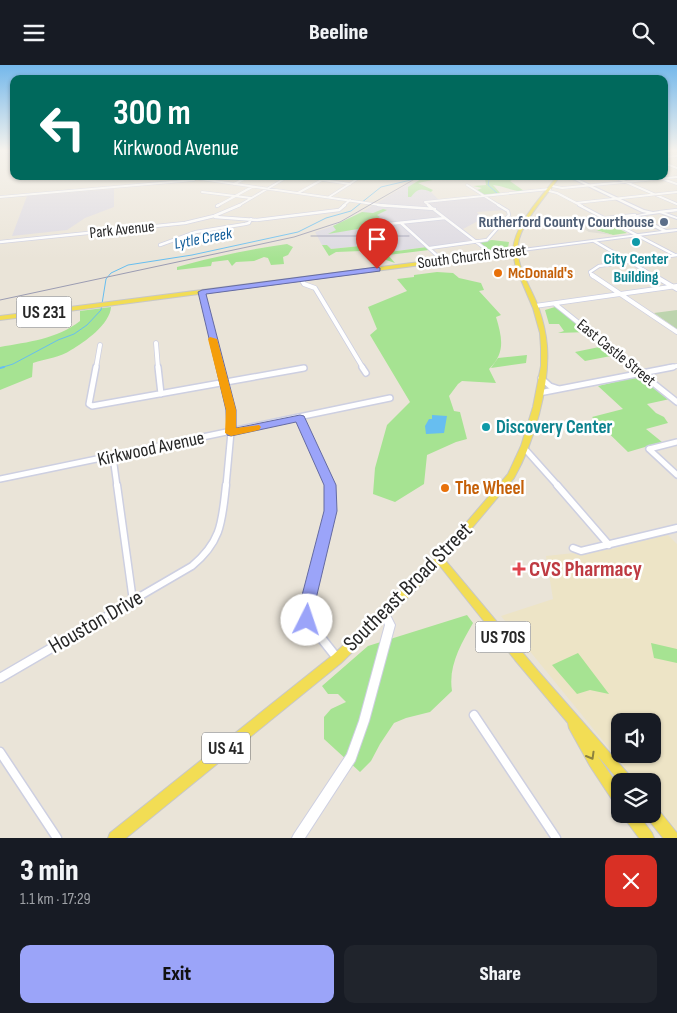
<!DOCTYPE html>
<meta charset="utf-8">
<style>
:root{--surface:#171b24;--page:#20242c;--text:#f1f3f6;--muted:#9ea1a6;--accent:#9ba4f9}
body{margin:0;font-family:"Sofia Sans Condensed",sans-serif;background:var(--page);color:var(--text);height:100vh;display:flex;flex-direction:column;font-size:19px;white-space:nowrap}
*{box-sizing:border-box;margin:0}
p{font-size:16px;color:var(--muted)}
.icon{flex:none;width:28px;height:28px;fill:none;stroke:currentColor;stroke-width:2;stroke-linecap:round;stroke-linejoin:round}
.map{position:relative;height:773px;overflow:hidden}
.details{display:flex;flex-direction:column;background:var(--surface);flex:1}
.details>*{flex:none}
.guide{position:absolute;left:10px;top:10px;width:658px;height:105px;border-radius:10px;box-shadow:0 1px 4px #0004;background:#00695c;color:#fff;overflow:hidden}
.fabs{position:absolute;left:611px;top:648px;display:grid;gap:10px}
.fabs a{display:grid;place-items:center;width:50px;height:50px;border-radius:10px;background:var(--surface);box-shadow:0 1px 4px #0004;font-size:25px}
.pin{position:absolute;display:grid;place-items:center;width:42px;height:42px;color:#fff;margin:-51px -21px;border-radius:50% 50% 50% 0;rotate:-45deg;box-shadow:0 0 5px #0007}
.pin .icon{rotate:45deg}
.me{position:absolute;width:55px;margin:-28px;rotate:4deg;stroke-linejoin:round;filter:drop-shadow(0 0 4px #0008)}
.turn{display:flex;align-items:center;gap:18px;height:105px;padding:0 20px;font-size:22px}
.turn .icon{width:65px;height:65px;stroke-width:2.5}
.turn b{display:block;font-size:35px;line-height:42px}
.round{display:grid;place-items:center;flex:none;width:52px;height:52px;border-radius:10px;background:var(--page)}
.headline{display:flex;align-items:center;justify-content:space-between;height:85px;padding:0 20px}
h1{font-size:30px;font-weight:800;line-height:38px}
.button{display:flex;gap:10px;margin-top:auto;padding:10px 20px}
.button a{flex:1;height:58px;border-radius:10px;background:var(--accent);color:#111;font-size:20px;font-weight:800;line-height:58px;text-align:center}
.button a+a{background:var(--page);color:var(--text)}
header{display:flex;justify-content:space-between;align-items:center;height:65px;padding:0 20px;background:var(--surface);font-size:22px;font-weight:800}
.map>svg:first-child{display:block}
.industrial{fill:#dcd9e2}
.education{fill:#ede4c6;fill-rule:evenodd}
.green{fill:#a6e392}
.cemetery{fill:#bdd4ae}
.plaza{fill:#dad7ce}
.water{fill:#67bef0}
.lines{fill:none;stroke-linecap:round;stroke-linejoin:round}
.stream-far1{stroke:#67bef0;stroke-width:1}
.stream{stroke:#67bef0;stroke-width:2}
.street-far5-casing{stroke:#cdcfe1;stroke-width:3}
.street-far4-casing{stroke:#cdcfe1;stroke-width:4}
.street-far3-casing{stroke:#cdcfe1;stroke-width:5.5}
.street-far2-casing{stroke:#cdcfe1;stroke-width:8}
.street-far1-casing{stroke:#cdcfe1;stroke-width:9}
.street-casing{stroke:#cdcfe1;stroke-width:11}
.secondary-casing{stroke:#cdcfe1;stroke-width:2}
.primary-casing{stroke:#c7c7c7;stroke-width:2}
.street-far5{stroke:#fff;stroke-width:2}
.street-far4{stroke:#fff;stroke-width:2.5}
.street-far3{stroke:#fff;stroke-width:4}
.street-far2{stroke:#fff;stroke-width:5}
.street-far1{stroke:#fff;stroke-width:6}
.street{stroke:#fff;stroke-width:8}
.secondary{fill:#fff;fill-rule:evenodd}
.primary{fill:#f2dd54;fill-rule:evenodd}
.rail{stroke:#9b9cb2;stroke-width:1}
.oneway{stroke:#8c823e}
.route{fill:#9ba4f9;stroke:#656ba2}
.slow{fill:#f59e0b}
.service-dot{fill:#5c6f8a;stroke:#fff;stroke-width:2}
.culture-dot{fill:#0f9aa8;stroke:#fff;stroke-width:2}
.food-dot{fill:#e8710a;stroke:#fff;stroke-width:2}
.health-dot{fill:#e0444e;stroke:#fff;stroke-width:2}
.labels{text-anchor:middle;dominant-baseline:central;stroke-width:5;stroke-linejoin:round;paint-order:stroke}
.far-service-label{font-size:16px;font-weight:bold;fill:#4e5e75;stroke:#fff;text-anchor:end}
.far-street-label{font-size:16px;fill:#272727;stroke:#fff}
.far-water-label{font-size:16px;font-style:italic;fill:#0b5997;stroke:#fff}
.far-culture-label{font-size:16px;font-weight:bold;fill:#0d838f;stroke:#fff}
.far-food-label{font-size:16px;font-weight:bold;fill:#c56008;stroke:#fff;text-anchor:start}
.shield{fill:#fff;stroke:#686868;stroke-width:1}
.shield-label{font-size:18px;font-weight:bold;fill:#272727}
.culture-label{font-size:19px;font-weight:bold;fill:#0d838f;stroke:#fff;text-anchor:start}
.street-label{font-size:19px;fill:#272727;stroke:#fff}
.food-label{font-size:19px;font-weight:bold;fill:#c56008;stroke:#fff;text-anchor:start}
.near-health-label{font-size:22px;font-weight:bold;fill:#be3a42;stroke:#fff;text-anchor:start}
.near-street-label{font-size:22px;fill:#272727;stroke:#fff}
</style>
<header><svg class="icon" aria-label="menu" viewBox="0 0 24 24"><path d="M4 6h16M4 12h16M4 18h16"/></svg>Beeline<svg class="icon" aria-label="search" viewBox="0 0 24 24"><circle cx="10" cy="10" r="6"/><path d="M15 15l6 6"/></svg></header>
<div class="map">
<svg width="677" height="773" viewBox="0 0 677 773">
<rect width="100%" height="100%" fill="#eae4d8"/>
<path class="industrial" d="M411 117 424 120 440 136 484 132 505 145 477 147 479 150 478 156 463 164 477 175 389 187 380 179 331 184 327 180H322L315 167 333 161 362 147Z
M114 124V142L85 153 67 165 12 171 27 131Z"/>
<path class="education" d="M667 469 677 479V766L653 736 652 716H636L501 551 553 534 546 491 612 484ZM620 656H652V689H620Z"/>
<path class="green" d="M426 111H452L418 118 433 125 431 127C419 122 417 125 411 132H408V122Z
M482 111H506L512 115 510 116 524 126C512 127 506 121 493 120L500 128 485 130 477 125 482 123 473 121 486 120 485 114Z
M383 144 387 145 377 150 380 152 370 158 378 161 370 167 364 163 328 169 336 165 333 161 362 147 373 148Z
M602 155 627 168 613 170 595 165H600L595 161Z
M492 175 509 177 508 183 491 186 479 177Z
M287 179 293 182 288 190 283 192 284 199 271 200 268 193 264 192 254 196 236 197 232 201 228 195 212 197 211 201 177 205V202C213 192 251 184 287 179Z
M380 179 389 187 427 182 429 185 388 190 395 198 386 195 382 189 383 186 377 180 363 183 361 186 336 187 329 191 322 180H327L331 184Z
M437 207 453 208 459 213 481 218 484 225 479 226 501 250 496 252C502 272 506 288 489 304L496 318 462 316 458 319 449 331 454 346 460 347 467 374 456 377 427 390 424 419 395 437 373 429 375 403 387 360 410 337 370 270 377 264 368 242 407 226 397 214 414 212V210Z
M111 242C110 259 85 277 71 285 61 292 45 294 33 298L32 312 0 325V282C28 277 57 274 80 256V246Z
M555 242H556L588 267 558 268 564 266 559 259H549L545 245Z
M604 281 616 290 585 296 575 287Z
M527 290 526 298 491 303 498 293Z
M641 311 670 334 647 339 656 348 664 352 668 358 646 364 662 377 628 387 592 352 623 344 598 321Z
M467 550 473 558C461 579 448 601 452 626L430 647 406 653 394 658 380 679 371 696 360 707 324 674V652L331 644 346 637 338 629H328L322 621 368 581Z
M651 578 677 584V598L654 593Z
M578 588 609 629 590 625 577 629 552 600Z"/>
<path class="cemetery" d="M677 245V264L654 248Z"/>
<path class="plaza" d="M592 151 603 155 592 160V164L613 170 589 167 574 158H579L576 156H579L581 153H592Z"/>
<path class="water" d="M432 350 447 351 444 368 426 369 425 361 429 354H432Z"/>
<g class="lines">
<path class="stream-far1" d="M485 111 489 115 488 120 497 128
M0 303 13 299 58 275 74 269 87 260 101 245 106 214 111 208 128 200 192 190 298 167 326 153 351 146 381 122 415 114 444 111"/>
<path class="stream" d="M0 303 4 302"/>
<defs>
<path id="street-far5" d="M0 86 14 88
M664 92 677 91
M664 98 677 103
M180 111 387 141
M366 111 376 113
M612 111 677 139
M663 114 677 119
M323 115 350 119
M234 119 250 111
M467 120 500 141
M552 121 562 123 677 112
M549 126 557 128 582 141
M202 127 251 133
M298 128 329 111
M0 132 194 115
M329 132 362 111
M425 137 550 124
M425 137 430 141
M576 138 677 127
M217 141 252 122
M238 141 289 111
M343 141 350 135"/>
<path id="street-far4" d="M378 140 435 144
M428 140 492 189
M579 140 675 190
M217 141 219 140
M660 147 677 145
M215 152 257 155 339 145 345 140
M606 153 635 150
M401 158 443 196
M379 160 445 153
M594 176 656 212
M0 177 185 158 214 151 240 140
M160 180 196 167 245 159 249 158 251 154
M430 183 487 175 509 150 508 146 498 140
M593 212 590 207 599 201 677 190"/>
<path id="street-far3" d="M592 210 677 267
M653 210 677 224
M301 214 304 219 315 223 363 303
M202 227 221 303
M555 239 635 303
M535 241 677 221
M156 278 158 303
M96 303 100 280
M667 303 677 301"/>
<path id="street-far2" d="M96 302 89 339 92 341 304 303
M158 302 161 329
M220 302 231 345V367L226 421
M362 302 366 308
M633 302 677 337
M541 313 550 321 559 324
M539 328 673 302
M300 353 330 421
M525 384 558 421
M649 384 677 410
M649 384 677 377
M113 392 117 421
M0 414 390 333"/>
<path id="street-far1" d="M117 420 133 536
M557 420 609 480
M573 483 581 486 677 463
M65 575 192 501C222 476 222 456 226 420
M323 575 307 555V538L331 446 330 420"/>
<path id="street" d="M322 574 337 593
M0 613 67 574
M474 650 556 773
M0 687 57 773"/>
<path id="secondary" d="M567 111H571L644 145 653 147 660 146 677 152V154L660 148 638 151 666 165 677 164V166L514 187V185H515L662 166 632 151 647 148 642 147Z
M385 545 388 546 395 560 369 656 355 696 305 773H292L294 769 347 689 359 656 385 560 380 549 382 546Z"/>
<path id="primary" d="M557 111H560C548 129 521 157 518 179 515 202 532 223 539 244 543 256 546 268 547 281 550 321 534 378 514 413L445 495 538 606 631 712 633 716H620V717L597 690 620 723V740L615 739 590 701 569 663 568 658 515 595 440 501 341 598 126 773H108L110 768 333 590 437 492 508 409 521 381 533 342 541 301V283L540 268 533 243 516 203 513 188 0 255V251L513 185C515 158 542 132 557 111Z
M652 742 657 743 677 768V773H663L647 753 646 749H652Z
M624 749H638L652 768 654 773H639L625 754Z"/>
</defs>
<use href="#street-far5" class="street-far5-casing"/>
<use href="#street-far4" class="street-far4-casing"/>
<use href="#street-far3" class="street-far3-casing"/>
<use href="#street-far2" class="street-far2-casing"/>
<use href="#street-far1" class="street-far1-casing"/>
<use href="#street" class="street-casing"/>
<use href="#secondary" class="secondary-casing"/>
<use href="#primary" class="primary-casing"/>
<use href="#street-far5" class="street-far5"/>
<use href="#street-far4" class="street-far4"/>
<use href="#street-far3" class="street-far3"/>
<use href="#street-far2" class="street-far2"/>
<use href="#street-far1" class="street-far1"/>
<use href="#street" class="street"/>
<use href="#secondary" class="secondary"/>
<use href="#primary" class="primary"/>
<path class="rail" d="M311 171H409
M0 235 294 172 340 157 420 111"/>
</g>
<defs><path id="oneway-chevron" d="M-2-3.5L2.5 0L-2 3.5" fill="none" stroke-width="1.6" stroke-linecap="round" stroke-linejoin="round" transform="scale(1.25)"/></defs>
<use class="oneway" href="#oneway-chevron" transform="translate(591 691) rotate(60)"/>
<linearGradient id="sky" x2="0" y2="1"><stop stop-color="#74b8eb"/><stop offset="0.44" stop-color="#f6f3ed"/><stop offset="1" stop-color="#f6f3ed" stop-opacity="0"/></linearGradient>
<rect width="677" height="194" fill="url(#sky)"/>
<path class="route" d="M377 202 380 203V206L206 229 236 345V363L300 350 304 351 336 420 337 446 315 538V555L313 560 307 562 302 560 299 555 300 538 324 446V420L296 357 231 371 227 370 226 345 198 227 202 225Z"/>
<path class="slow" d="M210 272 217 274 236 345V363L259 360 261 362 259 365 231 371 225 368 226 345 208 274Z"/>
<circle class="service-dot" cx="664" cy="157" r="5"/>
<g class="culture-dot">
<circle cx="636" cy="177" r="5"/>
<circle cx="486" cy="362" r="5"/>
</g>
<g class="food-dot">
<circle cx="498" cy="208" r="5"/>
<circle cx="445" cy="423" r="5"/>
</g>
<path class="health-dot" d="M516.5 496.5h5v5h5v5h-5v5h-5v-5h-5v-5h5z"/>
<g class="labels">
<g class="far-service-label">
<text x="654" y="157">Rutherford County Courthouse</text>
</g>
<g class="far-street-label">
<text transform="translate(122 165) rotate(-6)">Park Avenue</text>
<text transform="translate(472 192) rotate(-7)">South Church Street</text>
<text transform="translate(616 288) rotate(39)">East Castle Street</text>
</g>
<g class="far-water-label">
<text transform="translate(203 174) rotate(-11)">Lytle Creek</text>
</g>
<g class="far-culture-label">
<text x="636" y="194">City Center<tspan x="636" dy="18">Building</tspan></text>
</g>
<g class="far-food-label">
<text x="508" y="208">McDonald's</text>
</g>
<g class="shield">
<rect x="16.5" y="231.5" width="55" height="31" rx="4"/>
<rect x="475.5" y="556.5" width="55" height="31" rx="4"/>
<rect x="202" y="667.5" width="48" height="31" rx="4"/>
</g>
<g class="shield-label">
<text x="44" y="247">US 231</text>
<text x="503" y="572">US 70S</text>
<text x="226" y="683">US 41</text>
</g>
<g class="culture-label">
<text x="496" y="362">Discovery Center</text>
</g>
<g class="street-label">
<text transform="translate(151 384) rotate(-12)">Kirkwood Avenue</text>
</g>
<g class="food-label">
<text x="455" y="423">The Wheel</text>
</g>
<g class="near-health-label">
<text x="529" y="504">CVS Pharmacy</text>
</g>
<g class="near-street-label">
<text transform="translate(408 522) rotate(-45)">Southeast Broad Street</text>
<text transform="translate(96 557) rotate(-30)">Houston Drive</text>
</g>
</g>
</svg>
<div class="fabs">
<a><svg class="icon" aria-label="sound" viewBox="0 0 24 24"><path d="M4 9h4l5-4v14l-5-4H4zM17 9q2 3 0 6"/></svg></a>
<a><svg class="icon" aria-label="layers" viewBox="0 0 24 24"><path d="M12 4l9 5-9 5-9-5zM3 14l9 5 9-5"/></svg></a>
</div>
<div class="pin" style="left:377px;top:204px;background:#d93025"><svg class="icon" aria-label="arrive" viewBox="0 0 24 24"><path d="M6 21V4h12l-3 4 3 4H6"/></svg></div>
<svg class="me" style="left:307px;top:555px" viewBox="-20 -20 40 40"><circle r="19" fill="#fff"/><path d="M0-13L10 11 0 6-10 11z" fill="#9ba4f9"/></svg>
<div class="guide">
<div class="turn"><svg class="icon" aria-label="left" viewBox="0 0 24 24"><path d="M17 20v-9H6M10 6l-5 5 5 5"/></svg><div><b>300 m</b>Kirkwood Avenue</div></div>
</div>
</div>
<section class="details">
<div class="headline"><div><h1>3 min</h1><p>1.1 km · 17:29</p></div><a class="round" style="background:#d93025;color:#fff"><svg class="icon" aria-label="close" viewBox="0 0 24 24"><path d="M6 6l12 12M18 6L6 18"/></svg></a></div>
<div class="button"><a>Exit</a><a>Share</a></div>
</section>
